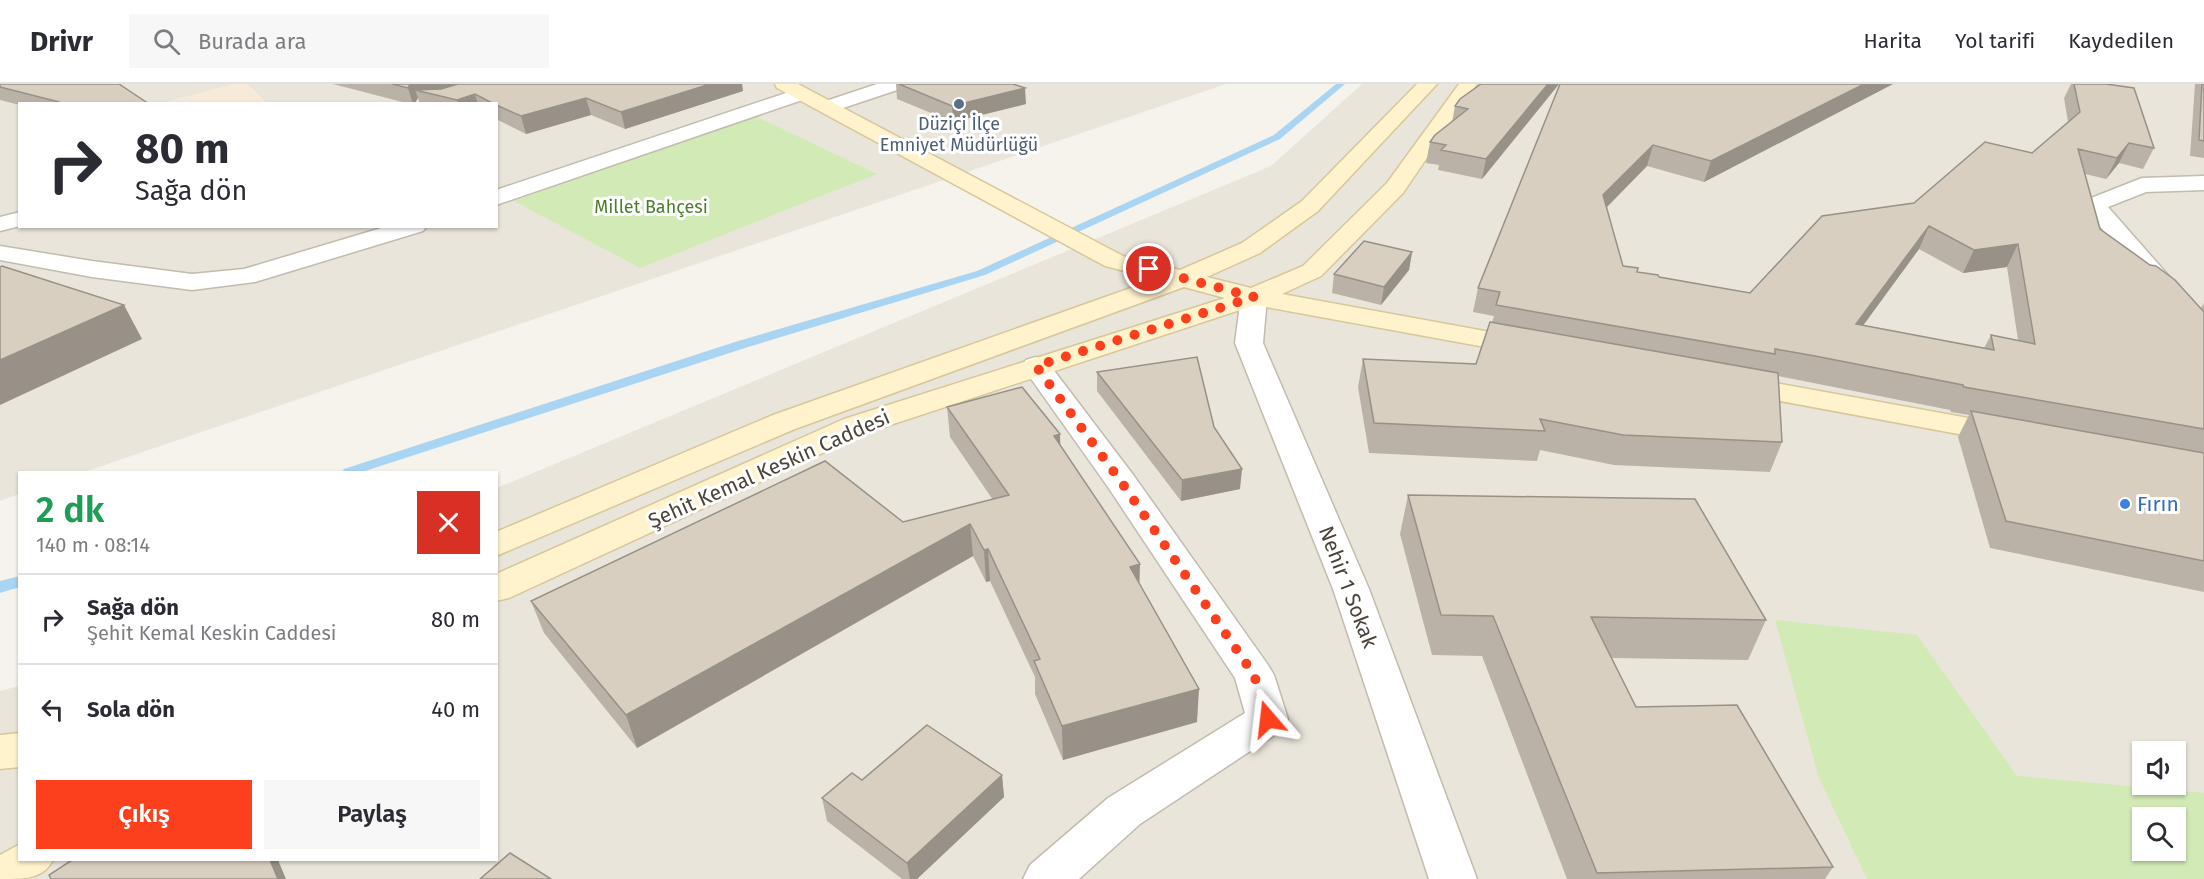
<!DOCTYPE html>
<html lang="tr">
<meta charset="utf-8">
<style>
:root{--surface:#fff;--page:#f7f7f7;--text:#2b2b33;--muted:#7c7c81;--line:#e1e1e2;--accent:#fc3f1d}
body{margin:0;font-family:"Fira Sans",sans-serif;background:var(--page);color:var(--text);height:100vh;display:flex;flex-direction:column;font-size:22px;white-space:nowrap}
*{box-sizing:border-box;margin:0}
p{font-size:20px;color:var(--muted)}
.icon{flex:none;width:33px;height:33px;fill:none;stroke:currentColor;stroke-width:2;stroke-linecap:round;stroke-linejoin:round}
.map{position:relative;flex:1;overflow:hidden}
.panel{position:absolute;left:18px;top:387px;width:480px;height:390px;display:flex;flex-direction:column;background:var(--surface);border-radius:0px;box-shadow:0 2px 4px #0004}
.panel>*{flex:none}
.banner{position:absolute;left:18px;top:18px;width:480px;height:126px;border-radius:0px;box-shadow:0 2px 4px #0004;background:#fff;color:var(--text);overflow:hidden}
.fabs{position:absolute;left:2132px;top:657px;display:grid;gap:12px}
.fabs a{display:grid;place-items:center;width:54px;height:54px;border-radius:0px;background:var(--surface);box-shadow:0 2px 4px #0004;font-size:30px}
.pin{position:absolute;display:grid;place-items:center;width:51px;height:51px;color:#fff;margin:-26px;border:3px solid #fff;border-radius:50%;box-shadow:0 2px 6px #0007}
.me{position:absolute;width:66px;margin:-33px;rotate:343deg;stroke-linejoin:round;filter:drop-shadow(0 0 4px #0008)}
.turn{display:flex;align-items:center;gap:21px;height:126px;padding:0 18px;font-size:27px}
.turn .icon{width:78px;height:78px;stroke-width:2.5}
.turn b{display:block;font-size:42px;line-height:51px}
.round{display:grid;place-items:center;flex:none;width:63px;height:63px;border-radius:0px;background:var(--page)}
.overview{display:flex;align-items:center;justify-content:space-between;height:102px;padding:0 18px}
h1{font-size:36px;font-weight:600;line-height:45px;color:#1e9e55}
.cta{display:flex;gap:12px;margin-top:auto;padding:12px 18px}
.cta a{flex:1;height:69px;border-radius:0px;background:var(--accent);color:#fff;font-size:24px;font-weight:600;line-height:69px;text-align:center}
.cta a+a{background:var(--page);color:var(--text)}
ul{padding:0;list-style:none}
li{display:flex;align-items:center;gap:18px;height:90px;padding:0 18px;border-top:2px solid var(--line)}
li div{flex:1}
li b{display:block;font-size:22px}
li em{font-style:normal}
header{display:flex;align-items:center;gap:36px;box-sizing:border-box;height:84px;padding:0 30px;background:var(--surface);border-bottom:2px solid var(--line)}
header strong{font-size:28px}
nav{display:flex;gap:33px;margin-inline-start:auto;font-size:21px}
.search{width:420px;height:54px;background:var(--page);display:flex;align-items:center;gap:15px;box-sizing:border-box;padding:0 21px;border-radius:0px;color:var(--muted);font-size:22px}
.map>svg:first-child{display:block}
.residential{fill:#eae5da;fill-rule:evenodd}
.commercial{fill:#f7ead8}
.green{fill:#d2eab5;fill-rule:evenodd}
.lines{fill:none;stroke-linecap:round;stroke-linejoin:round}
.stream{fill:#a9d4f2;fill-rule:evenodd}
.street-casing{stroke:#c2bbae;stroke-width:3}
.secondary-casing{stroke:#d6c79b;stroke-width:3}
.street{fill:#fff;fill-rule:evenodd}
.secondary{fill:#fff3cd;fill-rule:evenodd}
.wall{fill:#bab2a6;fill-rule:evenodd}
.shaded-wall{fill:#979187}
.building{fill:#d8cfc1;stroke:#979187;stroke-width:1.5;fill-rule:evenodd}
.route{stroke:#fc3f1d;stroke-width:10;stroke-dasharray:0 18}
.service-dot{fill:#5c6f8a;stroke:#fff;stroke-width:2}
.shop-dot{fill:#3f7fe0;stroke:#fff;stroke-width:2}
.labels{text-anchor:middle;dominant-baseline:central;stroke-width:6;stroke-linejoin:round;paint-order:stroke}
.far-service-label{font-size:18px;fill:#4e5e75;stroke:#fff}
.far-park-label{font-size:18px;fill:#4a7f2a;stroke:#fff}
.street-label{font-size:21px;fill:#4b4439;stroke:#fff}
.shop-label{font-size:21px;fill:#366cbe;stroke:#fff;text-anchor:start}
</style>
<header>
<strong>Drivr</strong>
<div class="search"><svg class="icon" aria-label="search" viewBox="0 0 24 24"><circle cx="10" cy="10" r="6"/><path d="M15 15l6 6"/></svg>Burada ara</div>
<nav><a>Harita</a><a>Yol tarifi</a><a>Kaydedilen</a></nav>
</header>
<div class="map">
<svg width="2204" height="795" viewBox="0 0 2204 795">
<rect width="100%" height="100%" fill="#f6f3ec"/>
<path class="residential" d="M0 0H1226L84 388H20L19 410 0 417ZM20 20H496V142H20Z
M1362 0H2204V795H0V607L19 602 20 776H496L497 404 1271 82ZM2142 668H2175V700H2142ZM2142 734H2175V766H2142Z"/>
<path class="commercial" d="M233 0H248L267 19H162Z"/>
<path class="green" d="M751 30 877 90 640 184 514 117Z
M1775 536 1917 551 2017 692 2204 709V795H1867L1819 694ZM2142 734H2175V766H2142Z"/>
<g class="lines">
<path class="stream" d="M1336 0H1345L1280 55 985 191 745 264 362 388H342L344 385 735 258 977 187 1274 51Z
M20 492V503L0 509V497Z"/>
<defs>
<path id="street" d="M877 0H905L903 4 834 27H820L817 23 820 19Z
M801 4 808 6 811 10 808 14 496 121V106Z
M2204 92V106L2146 108 2108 123 2204 232V257L2194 255 2082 121 2086 116 2142 94Z
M20 128V142L0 147V133Z
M388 142H427L423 147 255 198 192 206 92 193 0 176V162L92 177 192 190 244 185Z
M1254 205 1263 207 1267 213 1263 259 1369 505 1477 795H1429L1333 505 1235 259 1241 213 1245 207Z
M1036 273 1046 276 1134 392 1268 581 1274 591 1288 635 1282 646 1140 740 1079 795H1023L1030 781 1108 714 1245 629 1235 594 1108 403 1022 282 1026 276Z"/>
<path id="secondary" d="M775 0H798L1123 172 1180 186 1242 159 1302 117 1417 0H1437L1318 127 1260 169 1207 193 1251 204 1303 182 1387 99 1459 0H1477L1403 109 1321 192 1282 210 1529 255 1539 257 1543 263 1539 269 1529 271 1255 221 866 349 509 514 496 517V490L844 335 1225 214 1184 203 795 345 496 472V448L773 331 1156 195 1105 182 777 4Z
M1736 292 2007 341 2018 343 2023 350 2018 357 2007 359 1726 307 1721 301 1726 295Z
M20 649V683L0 685V651Z
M20 760V776H53C43 795 25 795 0 795V771Z"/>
</defs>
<use href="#street" class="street-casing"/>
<use href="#secondary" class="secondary-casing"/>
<use href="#street" class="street"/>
<use href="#secondary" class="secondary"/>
</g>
<path class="wall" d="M0 0 149 20H20V21L0 16Z
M333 0H742L743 7 625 45 591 31 526 50 496 35V20H420L418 14 414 20H410Z
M896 0H1013L1026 20 953 38 897 15Z
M1481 0H1559L1482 95 1438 86 1439 81 1426 79 1430 58 1452 38 1455 22Z
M1560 0H1893L1704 98 1647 82 1606 124 1623 182 1637 188 1659 193 1750 209 1914 119 2032 69 2068 38 2064 14 2071 0H2106L2154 64 2143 85 2119 79 2106 95 2085 90 2100 145 2201 224 2204 219V508L1990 464 1958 353 1969 331 1951 328 1950 326 1778 292 1782 358 1770 388 1614 381 1540 366 1537 377 1369 369 1358 303 1363 275 1476 280 1492 238 1494 232 1473 228 1478 204ZM1919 165 1963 189 2007 183 2018 256 1991 251 1984 264 1863 241Z
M2195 0H2204V74L2190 72Z
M1412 168 1409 186 1381 221 1332 209 1334 190Z
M1097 288 1214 343 1240 405 1181 417 1097 307Z
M947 323 1060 361 1139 500 1197 638 1063 676 1035 610V593L990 497 986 498 973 472 637 664 544 549 531 517 903 438 993 416 950 353Z
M1408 411 1766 536 1748 576 1611 574 1636 623 1833 783 1825 795H1567L1482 572 1432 571 1400 450Z
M1002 691 1004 713 917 795H902L827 737 822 714 862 696Z"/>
<path class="shaded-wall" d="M410 0H461L431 10 415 6 418 14 414 20H413L408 4Z
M710 0H742L743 7 625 45 621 28Z
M1548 0H1559L1482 95 1486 75Z
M1864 0H1893L1704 98 1711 77Z
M1025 4 1026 20 953 38 952 22Z
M475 10 478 20H458L457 16Z
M586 14 591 31 526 50 521 32Z
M2129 59 2119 79 2106 95 2117 74Z
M1653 61 1647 82 1597 133 1603 111Z
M1929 142 1919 165 1846 265 1856 240Z
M2018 160 2007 183 1963 189 1974 166Z
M1412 168 1409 186 1381 221 1384 203Z
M124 221 142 255 0 321V276Z
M1060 350 1061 381 1054 352Z
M1242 385 1240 405 1181 417 1182 396Z
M970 440 973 472 637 664 626 631Z
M988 465 990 497 986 498 984 466Z
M1140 480 1139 512 1130 483Z
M1199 605 1197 638 1063 676 1062 642Z
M1002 691 1004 713 917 795H910L907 779Z
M270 776H278L286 795H278Z"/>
<path class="building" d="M0 0H119L149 20H61L59 18 0 3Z
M392 0H410L408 4Z
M458 0H710L621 28 586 14 521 32 496 21V20H494L475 10 457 16 415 6 441 5Z
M899 0H1013L1025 4 952 22Z
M1481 0H1548L1486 75 1441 66 1446 61 1430 58 1435 51 1468 25 1455 22 1460 15Z
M1560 0H1864L1711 77 1653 61 1603 111 1623 182 1638 184 1637 188 1658 191 1659 193 1750 209 1822 132 1914 119 1985 58 2032 69 2080 28 2074 0H2106L2134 4 2154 64 2129 59 2117 74 2078 65 2100 145 2150 181 2156 182 2175 196 2204 228V345L1964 303 1963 301 1815 272 1775 265V270L1496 221 1500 208 1478 204ZM1929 142 1974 166 2018 160 2035 260 1991 251 1994 266 1856 240Z
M2202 0H2204V57L2199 56Z
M1364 157 1412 168 1384 203 1334 190Z
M2 182 124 221 0 276V183Z
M1490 238 1778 289 1782 358 1623 351 1540 335 1545 347 1374 339 1363 275 1476 280Z
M1197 273 1214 343 1242 385 1182 396 1097 288Z
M1022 303 1060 350 1054 352 1140 480 1130 483 1199 605 1062 642 1034 577 1040 575 988 465 984 466 970 440 626 631 531 517 825 377 903 438 1009 411 947 323Z
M1971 327 2204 369V477L2006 437Z
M1408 411 1695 415 1766 536 1591 533 1636 623 1737 621 1833 783 1597 789 1493 532 1441 531Z
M927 641 1002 691 907 779 822 714 852 689 862 696Z
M510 769 551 795H480Z
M72 776H270L278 795H51L49 791Z"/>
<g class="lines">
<path class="route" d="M1149 185 1254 213 1036 282 1122 399 1254 591 1268 635"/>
</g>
<circle class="service-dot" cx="959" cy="20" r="6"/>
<circle class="shop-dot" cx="2125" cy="420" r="6"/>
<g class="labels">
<g class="far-service-label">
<text x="959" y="40">Düziçi İlçe<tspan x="959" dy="21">Emniyet Müdürlüğü</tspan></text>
</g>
<g class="far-park-label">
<text x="651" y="123">Millet Bahçesi</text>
</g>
<g class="street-label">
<text transform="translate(769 385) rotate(-24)">Şehit Kemal Keskin Caddesi</text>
<text transform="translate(1348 503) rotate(69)">Nehir 1 Sokak</text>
</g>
<g class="shop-label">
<text x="2137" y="420">Fırın</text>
</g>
</g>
</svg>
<div class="fabs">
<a><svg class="icon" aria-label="sound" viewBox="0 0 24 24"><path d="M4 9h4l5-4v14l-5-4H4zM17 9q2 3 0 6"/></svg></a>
<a><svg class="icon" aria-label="search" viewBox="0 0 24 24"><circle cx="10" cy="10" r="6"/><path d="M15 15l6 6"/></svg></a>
</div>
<div class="pin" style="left:1149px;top:185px;background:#d93025"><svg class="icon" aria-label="arrive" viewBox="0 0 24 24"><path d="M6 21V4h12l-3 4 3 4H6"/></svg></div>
<svg class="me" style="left:1268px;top:635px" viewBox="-20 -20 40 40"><path d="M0-17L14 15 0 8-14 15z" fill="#fc3f1d" stroke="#fff" stroke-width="4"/></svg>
<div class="banner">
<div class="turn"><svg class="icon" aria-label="right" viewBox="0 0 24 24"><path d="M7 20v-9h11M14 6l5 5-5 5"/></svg><div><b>80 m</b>Sağa dön</div></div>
</div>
<section class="panel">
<div class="overview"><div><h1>2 dk</h1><p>140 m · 08:14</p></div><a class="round" style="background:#d93025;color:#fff"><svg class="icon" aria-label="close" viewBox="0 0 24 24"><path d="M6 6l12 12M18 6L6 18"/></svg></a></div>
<ul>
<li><svg class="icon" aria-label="right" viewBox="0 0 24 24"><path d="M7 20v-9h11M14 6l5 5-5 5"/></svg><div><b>Sağa dön</b><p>Şehit Kemal Keskin Caddesi</p></div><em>80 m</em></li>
<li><svg class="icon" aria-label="left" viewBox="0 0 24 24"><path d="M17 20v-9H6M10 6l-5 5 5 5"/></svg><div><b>Sola dön</b></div><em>40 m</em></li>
</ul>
<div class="cta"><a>Çıkış</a><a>Paylaş</a></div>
</section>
</div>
